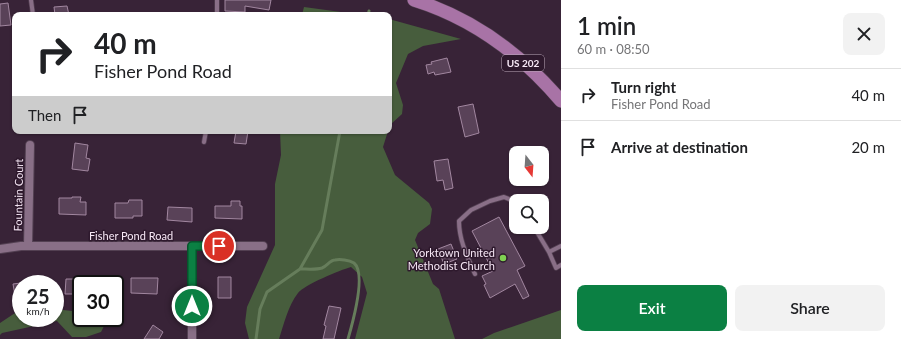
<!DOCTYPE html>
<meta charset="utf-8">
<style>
:root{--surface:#fff;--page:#f2f2f2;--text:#202124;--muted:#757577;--line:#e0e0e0;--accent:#0b8043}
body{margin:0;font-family:Lato,sans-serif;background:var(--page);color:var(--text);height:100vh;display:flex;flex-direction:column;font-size:15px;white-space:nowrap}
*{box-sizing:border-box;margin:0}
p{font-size:13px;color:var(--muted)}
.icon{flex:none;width:22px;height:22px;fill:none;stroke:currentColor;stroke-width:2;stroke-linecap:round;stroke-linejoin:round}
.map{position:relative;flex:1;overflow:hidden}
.drawer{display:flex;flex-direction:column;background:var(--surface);width:340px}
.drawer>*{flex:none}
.hud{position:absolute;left:12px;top:12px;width:380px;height:122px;border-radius:8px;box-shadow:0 1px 3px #0004;background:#fff;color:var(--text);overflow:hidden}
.needle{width:26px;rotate:163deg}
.controls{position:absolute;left:509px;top:146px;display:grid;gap:8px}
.controls a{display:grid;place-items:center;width:40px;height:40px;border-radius:8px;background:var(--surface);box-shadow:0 1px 3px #0004;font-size:20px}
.speed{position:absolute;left:12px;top:275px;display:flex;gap:8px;font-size:20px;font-weight:700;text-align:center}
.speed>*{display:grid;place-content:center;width:52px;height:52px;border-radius:50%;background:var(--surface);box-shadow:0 1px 3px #0004;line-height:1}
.speed small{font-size:10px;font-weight:400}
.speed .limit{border:2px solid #111;border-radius:6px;background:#fff;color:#111}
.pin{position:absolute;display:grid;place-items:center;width:34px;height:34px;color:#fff;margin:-17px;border:2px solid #fff;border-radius:50%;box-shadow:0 1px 4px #0007}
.me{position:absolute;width:44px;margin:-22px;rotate:0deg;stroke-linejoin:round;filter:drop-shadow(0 0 3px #0008)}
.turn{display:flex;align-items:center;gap:14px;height:84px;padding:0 16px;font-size:18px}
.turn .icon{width:52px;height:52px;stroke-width:2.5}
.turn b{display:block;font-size:28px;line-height:34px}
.then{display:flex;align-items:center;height:38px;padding:0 16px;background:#0003;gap:8px;font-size:15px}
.round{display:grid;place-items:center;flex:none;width:42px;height:42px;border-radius:8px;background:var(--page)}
.overview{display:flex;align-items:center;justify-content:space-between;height:68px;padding:0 16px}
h1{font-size:24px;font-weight:600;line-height:30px}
.cta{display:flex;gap:8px;margin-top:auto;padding:8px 16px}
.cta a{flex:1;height:46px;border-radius:8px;background:var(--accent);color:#fff;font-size:16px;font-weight:600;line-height:46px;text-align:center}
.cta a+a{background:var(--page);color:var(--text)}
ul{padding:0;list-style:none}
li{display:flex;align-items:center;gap:12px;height:52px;padding:0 16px;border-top:1px solid var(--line)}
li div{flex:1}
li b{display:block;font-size:15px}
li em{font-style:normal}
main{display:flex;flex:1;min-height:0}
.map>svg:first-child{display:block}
.forest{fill:#475d3d}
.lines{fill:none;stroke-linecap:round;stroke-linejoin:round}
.stream{stroke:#667d5b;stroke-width:3}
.building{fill:#594258;stroke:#a287a0}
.service-casing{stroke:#534052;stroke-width:5.5}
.minor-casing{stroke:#534052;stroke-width:10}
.trunk-casing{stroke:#534052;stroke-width:14}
.service{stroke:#896f87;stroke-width:4}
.minor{stroke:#896f87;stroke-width:8}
.trunk{stroke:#a873a6;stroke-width:13}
.route-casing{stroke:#07532c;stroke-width:10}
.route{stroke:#0b8043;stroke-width:7}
.poi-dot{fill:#7fd052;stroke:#2e192d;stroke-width:1.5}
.labels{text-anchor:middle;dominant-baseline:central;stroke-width:3;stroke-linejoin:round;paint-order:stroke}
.shield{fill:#2e192d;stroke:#bbaaba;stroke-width:1}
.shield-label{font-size:10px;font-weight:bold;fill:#f7e8f6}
.street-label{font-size:11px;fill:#f7e8f6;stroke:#2e192d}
.poi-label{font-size:11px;fill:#f7e8f6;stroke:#2e192d;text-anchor:end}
</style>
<main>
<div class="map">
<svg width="561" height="339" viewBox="0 0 561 339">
<rect width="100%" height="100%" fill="#382337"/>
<path class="forest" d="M304 7 363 15H302Z
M389 19 461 39 423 46 408 54 396 83 403 105 402 114 390 125 389 129Z
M280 131H388L383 147 395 175 429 203 432 209 430 224 418 233 415 240 433 284 439 289 455 339H355L367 293 362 277 351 267C340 270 304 285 298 293 288 306 284 324 279 339H249L245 323 247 307 275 245V184L281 155Z
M21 309V318H55V309L81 312V318H98L104 326 101 332 86 337H72L57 321 2 333 0 335V323Z
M561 310V339H482L494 333Z"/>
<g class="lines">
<path class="stream" d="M368 15 369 11
M300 269C307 269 316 270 322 268 327 266 330 260 335 260 340 259 349 260 354 263 367 274 352 325 348 339
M256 339 260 309 267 292 300 269 322 230 340 131"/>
</g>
<path class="building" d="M225 0H271L269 10 245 6V12L225 11Z
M8 3 11 25 0 26V4Z
M67 6 69 15H55L54 7Z
M447 58 451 72 435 75 434 72 428 74 426 65 432 64 431 62Z
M473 104 479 133 465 137 458 107Z
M236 131H248L246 144 234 143Z
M75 143 88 145 86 158 90 159 88 171 72 169Z
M448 159 453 188 445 190 443 180 437 181 434 161Z
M72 197H81L80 202H86V215L59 214V198H72Z
M129 200H142V216H133V218H115V203H128Z
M231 201H240V206H242V219L215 218V206H231Z
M168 207 192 208V222L167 220Z
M499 217 525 266 517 270 529 296 523 299 515 284 490 298 484 285 486 284 482 276 493 271 472 231Z
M451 244 457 259 444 264 438 249Z
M218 277H231V298H218Z
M131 278H158L157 294 131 293Z
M66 279H81V294H65Z
M21 283V307H17L13 284Z
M329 306 341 308 334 339H323L326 326 324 325Z
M153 325 163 332 159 339H144Z"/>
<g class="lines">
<defs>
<path id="service" d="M31 0 33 15
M217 15V0
M204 142 206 131
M534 227 549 252 561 246
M549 252 556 268 561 265
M475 274C467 256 459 240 459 221L471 210 490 201 504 197 516 202"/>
<path id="minor" d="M28 246 30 145
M192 246V339
M0 249 21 246H263"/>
<path id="trunk" d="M414 0C472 18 522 55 561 101"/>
</defs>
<use href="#service" class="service-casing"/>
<use href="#minor" class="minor-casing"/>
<use href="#trunk" class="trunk-casing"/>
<use href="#service" class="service"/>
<use href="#minor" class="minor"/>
<use href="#trunk" class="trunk"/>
</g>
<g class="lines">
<defs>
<path id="route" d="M192 306V246H219"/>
</defs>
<use href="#route" class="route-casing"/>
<use href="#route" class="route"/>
</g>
<circle class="poi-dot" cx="503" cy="258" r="4"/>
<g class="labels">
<rect class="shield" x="502" y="55" width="42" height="16" rx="3"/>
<g class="shield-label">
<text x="523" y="63">US 202</text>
</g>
<g class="street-label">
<text transform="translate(18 195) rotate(-89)">Fountain Court</text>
<text x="131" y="235">Fisher Pond Road</text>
</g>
<g class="poi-label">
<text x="495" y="252">Yorktown United<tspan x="495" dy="13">Methodist Church</tspan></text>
</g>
</g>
</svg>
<div class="controls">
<a><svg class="needle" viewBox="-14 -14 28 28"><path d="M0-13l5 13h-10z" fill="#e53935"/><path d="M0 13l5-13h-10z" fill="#757577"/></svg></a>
<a><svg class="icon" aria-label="search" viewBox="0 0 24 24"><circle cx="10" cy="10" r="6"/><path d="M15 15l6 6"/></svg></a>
</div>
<div class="speed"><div>25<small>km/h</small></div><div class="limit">30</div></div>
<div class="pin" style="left:219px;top:246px;background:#d93025"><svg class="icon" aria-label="arrive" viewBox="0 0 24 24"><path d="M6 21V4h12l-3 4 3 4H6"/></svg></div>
<svg class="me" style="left:192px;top:306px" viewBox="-20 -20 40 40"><circle r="17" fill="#0b8043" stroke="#fff" stroke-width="3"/><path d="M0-11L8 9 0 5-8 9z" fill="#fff"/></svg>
<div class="hud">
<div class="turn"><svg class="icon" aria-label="right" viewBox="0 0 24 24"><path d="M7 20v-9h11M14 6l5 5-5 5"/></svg><div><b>40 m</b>Fisher Pond Road</div></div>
<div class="then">Then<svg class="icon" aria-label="arrive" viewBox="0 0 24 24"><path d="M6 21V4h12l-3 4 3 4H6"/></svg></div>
</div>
</div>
<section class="drawer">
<div class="overview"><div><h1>1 min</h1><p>60 m · 08:50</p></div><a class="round"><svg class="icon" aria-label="close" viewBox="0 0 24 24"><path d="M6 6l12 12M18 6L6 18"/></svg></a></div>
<ul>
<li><svg class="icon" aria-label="right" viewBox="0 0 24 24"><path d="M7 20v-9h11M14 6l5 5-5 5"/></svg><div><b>Turn right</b><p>Fisher Pond Road</p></div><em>40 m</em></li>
<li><svg class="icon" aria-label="arrive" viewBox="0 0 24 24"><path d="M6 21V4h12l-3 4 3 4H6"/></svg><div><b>Arrive at destination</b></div><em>20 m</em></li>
</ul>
<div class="cta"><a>Exit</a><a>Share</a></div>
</section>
</main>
